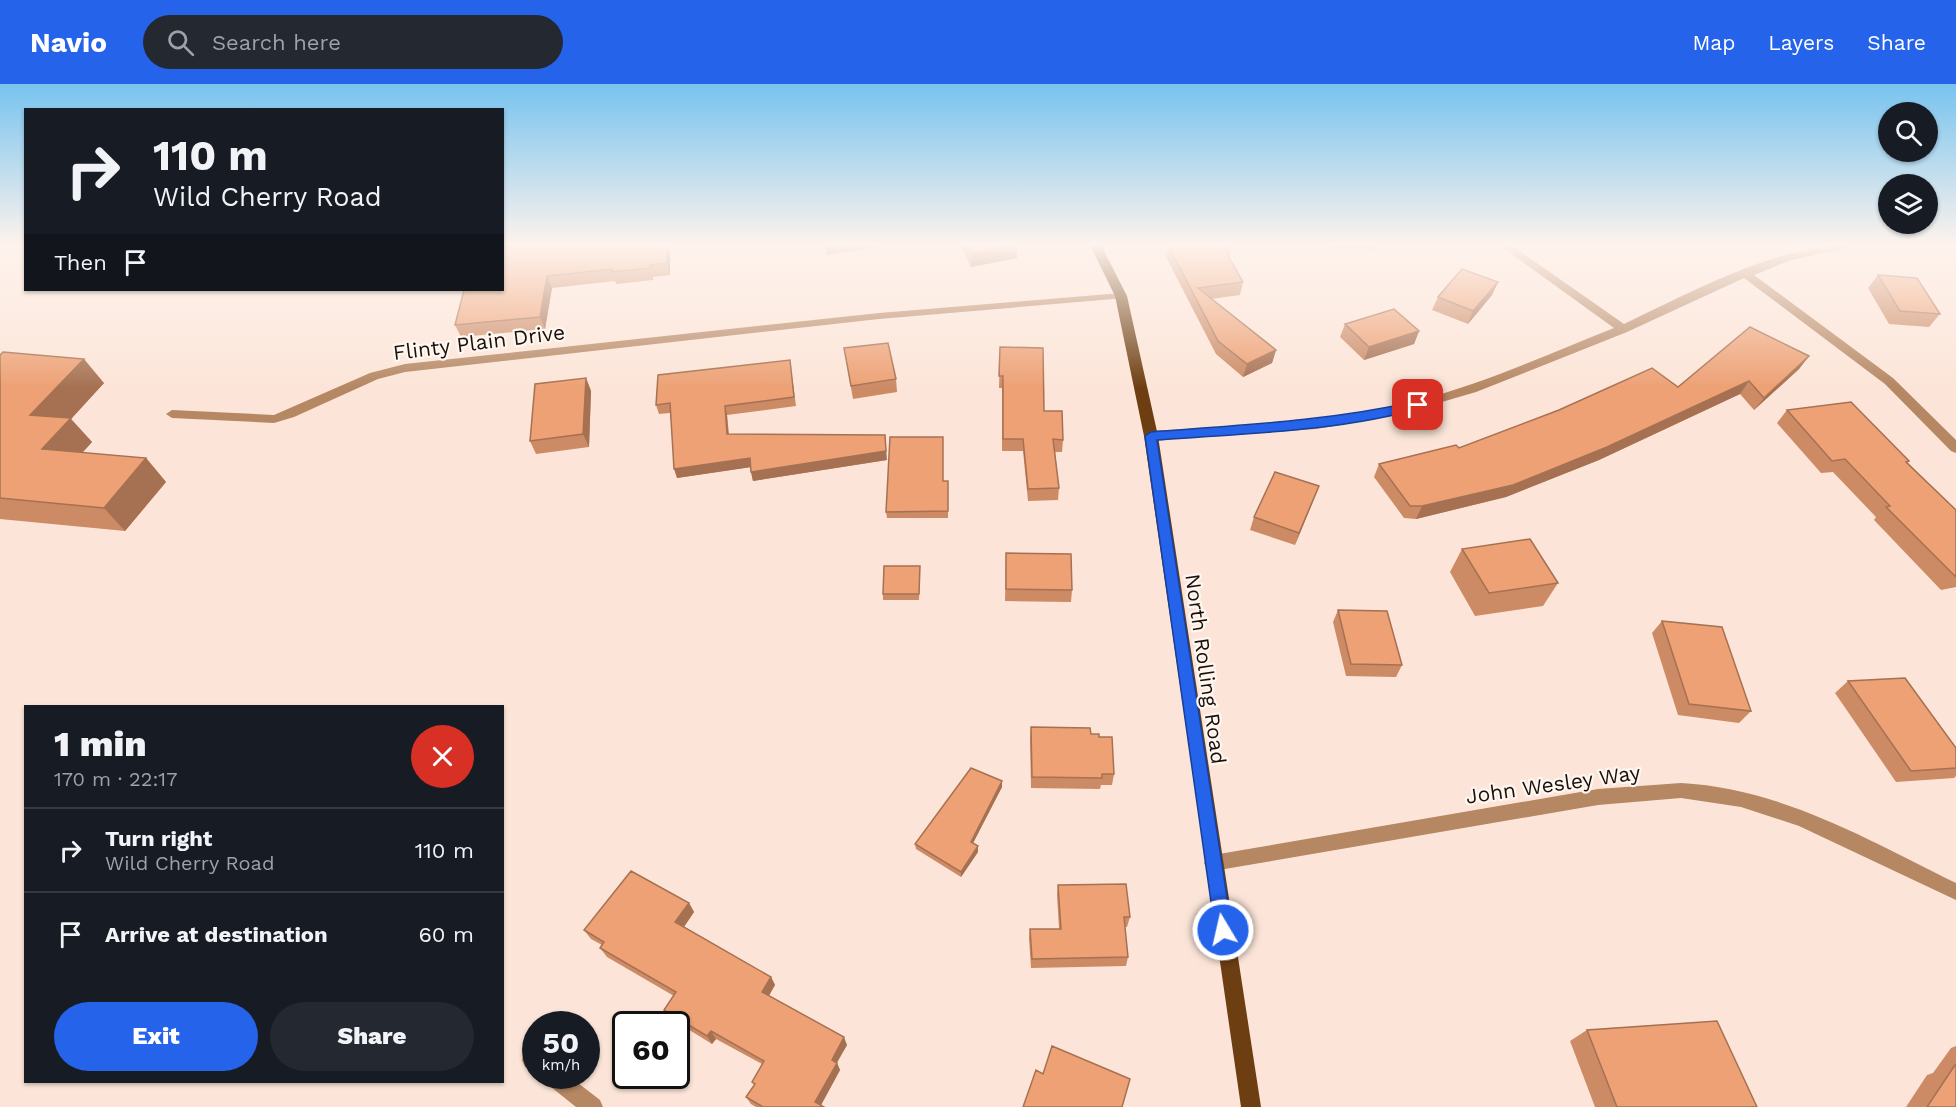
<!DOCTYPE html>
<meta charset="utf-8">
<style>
:root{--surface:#171b24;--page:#242831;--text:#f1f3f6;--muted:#9ea1a6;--line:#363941;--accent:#2563eb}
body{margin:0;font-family:"Work Sans",sans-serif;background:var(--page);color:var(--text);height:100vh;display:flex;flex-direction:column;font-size:22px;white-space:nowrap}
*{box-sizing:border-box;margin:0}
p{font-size:20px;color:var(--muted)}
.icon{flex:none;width:33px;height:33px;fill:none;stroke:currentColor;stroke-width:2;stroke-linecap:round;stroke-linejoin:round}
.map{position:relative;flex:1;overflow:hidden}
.sheet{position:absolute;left:24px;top:621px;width:480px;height:378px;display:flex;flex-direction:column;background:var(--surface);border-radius:0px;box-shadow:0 2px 4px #0004}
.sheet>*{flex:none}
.hud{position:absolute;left:24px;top:24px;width:480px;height:183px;border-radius:0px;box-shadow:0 2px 4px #0004;background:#171b24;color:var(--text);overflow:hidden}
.controls{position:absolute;left:1878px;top:18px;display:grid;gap:12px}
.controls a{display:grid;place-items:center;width:60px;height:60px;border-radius:50%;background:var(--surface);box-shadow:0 2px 4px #0004;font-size:30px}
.speed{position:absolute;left:522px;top:927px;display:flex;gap:12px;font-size:30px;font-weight:700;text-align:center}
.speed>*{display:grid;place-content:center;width:78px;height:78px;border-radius:50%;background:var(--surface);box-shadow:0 2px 4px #0004;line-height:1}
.speed small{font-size:15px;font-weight:400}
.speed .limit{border:3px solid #111;border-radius:9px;background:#fff;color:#111}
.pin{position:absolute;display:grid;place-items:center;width:51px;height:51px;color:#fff;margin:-26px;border-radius:12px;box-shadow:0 3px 9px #0006}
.me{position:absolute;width:66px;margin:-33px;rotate:351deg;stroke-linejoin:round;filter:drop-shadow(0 0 4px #0008)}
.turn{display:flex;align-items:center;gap:21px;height:126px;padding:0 30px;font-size:27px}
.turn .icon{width:78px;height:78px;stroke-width:2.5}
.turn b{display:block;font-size:42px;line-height:51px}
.then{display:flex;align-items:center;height:57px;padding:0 30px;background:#0003;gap:12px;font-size:22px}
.round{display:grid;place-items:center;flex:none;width:63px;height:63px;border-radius:32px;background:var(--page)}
.headline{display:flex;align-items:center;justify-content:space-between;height:102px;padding:0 30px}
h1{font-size:36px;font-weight:800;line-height:45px}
.button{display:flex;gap:12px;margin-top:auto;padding:12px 30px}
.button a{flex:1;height:69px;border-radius:36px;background:var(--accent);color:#fff;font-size:24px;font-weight:800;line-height:69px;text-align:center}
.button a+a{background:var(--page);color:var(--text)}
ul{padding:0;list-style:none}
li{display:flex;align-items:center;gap:18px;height:84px;padding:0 30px;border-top:2px solid var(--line)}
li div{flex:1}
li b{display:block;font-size:22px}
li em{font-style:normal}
header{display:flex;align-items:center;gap:36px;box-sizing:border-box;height:84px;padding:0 30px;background:var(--accent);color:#fff}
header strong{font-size:28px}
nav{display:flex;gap:33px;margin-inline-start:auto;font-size:21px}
.search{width:420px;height:54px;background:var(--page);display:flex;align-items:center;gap:15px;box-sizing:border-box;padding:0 21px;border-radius:33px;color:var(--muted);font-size:22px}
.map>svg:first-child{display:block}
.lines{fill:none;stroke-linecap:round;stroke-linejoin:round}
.service{fill:#b58763;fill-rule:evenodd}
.minor{fill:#b58763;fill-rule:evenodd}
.primary{fill:#6d3e12;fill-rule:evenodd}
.wall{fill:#cc8a65}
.shaded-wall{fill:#a67152}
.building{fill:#eda175;stroke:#a67152;stroke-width:1.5}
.route{fill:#2563eb;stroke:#184099;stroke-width:1.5}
.labels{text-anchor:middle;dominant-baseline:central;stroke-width:4.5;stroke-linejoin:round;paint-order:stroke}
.street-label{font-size:21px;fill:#17100b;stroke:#fff6f0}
</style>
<header>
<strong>Navio</strong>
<div class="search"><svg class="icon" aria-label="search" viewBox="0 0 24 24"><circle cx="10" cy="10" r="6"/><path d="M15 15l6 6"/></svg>Search here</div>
<nav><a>Map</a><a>Layers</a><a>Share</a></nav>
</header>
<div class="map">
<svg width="1956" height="1023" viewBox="0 0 1956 1023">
<rect width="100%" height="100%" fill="#fce5d8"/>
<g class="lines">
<path class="service" d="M1121 209 1126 212 1125 214 879 235 405 288 378 295 294 333 274 339 172 334 166 330 172 326 274 331 370 289 405 280 879 229Z"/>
<path class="minor" d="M1499 161H1511L1624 240C1692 208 1776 161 1852 161L1847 164 1791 176 1754 191 1893 294 1956 356V369L1951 367 1885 300 1744 194 1627 248 1476 308 1418 325 1369 336 1316 345 1151 357 1144 352 1151 347C1240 341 1331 340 1417 317 1485 299 1549 270 1614 244Z
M1681 699C1780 704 1869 756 1956 799V816L1799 742 1741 723 1681 714 1598 721 1213 787 1207 785 1204 779 1207 773 1213 771 1598 705Z
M532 966 536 967V988L525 983 522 976 525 969Z
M543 992H569L600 1016 603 1023H576L546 999Z"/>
<path class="primary" d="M1090 161H1101L1127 212 1158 352 1261 1023H1241L1144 352 1115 212Z"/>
</g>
<path class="wall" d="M531 161H670V191L653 193V196L616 200 615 197 552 204 545 245 461 253 455 241Z
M960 161H1022L1017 162V174L971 183Z
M1168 161 1232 162 1229 175 1243 198 1240 211 1211 215 1276 266 1272 279 1243 293 1216 270 1166 173Z
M1325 161H1379L1377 166 1325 163Z
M1878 191 1940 230 1929 243 1889 240 1868 204Z
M1498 198 1492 211 1468 240 1432 226 1438 213Z
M1345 240 1419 247 1414 260 1364 276 1340 253Z
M1000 263 1063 356 1062 368H1055L1059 404 1058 416 1028 417 1023 367H1002V304H999Z
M844 264 896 295 897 308 853 315Z
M0 271 104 299 71 335 92 358 82 369 146 374 166 398 125 447 0 435Z
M1809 272 1799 285 1754 326 1740 310 1599 376 1506 413 1416 435 1404 434 1374 393 1379 380 1459 364 1678 303Z
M790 276 796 322 727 331 729 350 887 376 753 397 750 383 677 394 670 329 659 330 656 321Z
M586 294 591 307 589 363 536 370 530 357Z
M1787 326 1909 377 1908 379 1956 426V503L1941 506 1874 436 1876 433 1833 388 1821 389 1777 339Z
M943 397H948V434H887L886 428Z
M1319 402 1295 461 1250 446 1254 433Z
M1462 465 1558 499 1543 522 1475 532 1450 488Z
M1006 469 1072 506 1071 518 1005 517Z
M920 482 919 516H883V510Z
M1338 526 1402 581 1396 593 1346 592 1333 538Z
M1662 537 1751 627 1739 639 1678 631 1652 549Z
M1848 597 1956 664V692L1954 694 1896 698 1835 609Z
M1031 643 1091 650 1099 653 1114 690 1112 701H1101L1100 705 1031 704 1030 654Z
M1002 697V703L973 759 978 768 961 793 916 765 915 760Z
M1058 801 1130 833 1127 843H1125L1128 873 1126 882 1031 884 1029 854 1030 845H1059L1057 811Z
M689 819 694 828 684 843 771 893 775 901 769 912 847 961 837 979 840 986 821 1021 824 1023H756L751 1020 746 1013 754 1001 752 998 762 980 716 955 712 960 670 934 664 926 674 912 607 873 600 864 602 861 591 855 584 846Z
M1587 946 1757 1023H1595L1570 957Z
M1956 962V1023H1906L1927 991 1933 989 1951 964Z"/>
<path class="shaded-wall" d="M667 161H670V191L667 179Z
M825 161H893L827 171Z
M1017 162V174L971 183V170Z
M547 192 552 204 545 245 540 233Z
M1498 198 1492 211 1468 240 1473 227Z
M1419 247 1414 260 1364 276 1369 263Z
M1276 266 1272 279 1243 293 1247 280Z
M1809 272 1799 285 1754 326 1764 314Z
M84 275 104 299 71 335 92 358 65 388 42 365 30 331Z
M586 294 591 307 589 363 583 350Z
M1749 297 1740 310 1599 376 1506 413 1416 435 1422 422Z
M725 322 727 331 729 360 727 350Z
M885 351 887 376 753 397 751 388Z
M146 374 166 398 125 447 104 424Z
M750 374 752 383 677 394 674 385Z
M1319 402 1314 415 1295 461 1299 449Z
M1002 697V703L971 763V758Z
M978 762V768L961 793V788Z
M689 819 694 828 681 847 675 838Z
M771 893 775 901 766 916 762 908Z
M711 947 716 955 712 960 707 952Z
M844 953 847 961 834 983 832 976Z
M837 979 840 986 820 1023 815 1018Z"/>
<path class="building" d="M531 161H667V179L650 181V184L612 188 613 185 547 192 540 233 455 241 464 206H502V163Z
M966 161H1017V162L971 170Z
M1168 161H1231L1232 162 1223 163 1243 198 1198 204 1276 266 1247 280 1218 257Z
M1462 185 1498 198 1473 227 1438 213Z
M1878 191 1917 194 1940 230 1900 227Z
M1394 225 1419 247 1369 263 1345 240Z
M1750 243 1809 272 1764 314 1749 297 1607 363 1513 401 1422 422H1410L1379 380 1456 361 1459 364 1559 326 1652 284 1678 303Z
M888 259 896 295 851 302 844 264Z
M1000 263 1043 264 1044 327H1062L1063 356 1053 355 1059 404 1028 405 1023 355H1003V292H999Z
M3 268 84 275 30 331 71 334 42 365 146 374 104 424 0 414V271Z
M790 276 794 313 725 322 727 350 885 351 886 367 751 388 750 374 674 385 670 319 656 321 658 291Z
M586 294 583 350 530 357 535 300Z
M1851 318 1909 377 1906 378 1956 426V493L1886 423 1890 422 1845 375 1832 377 1787 326Z
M890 353H943V397H948V427L886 428Z
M1275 388 1319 402 1299 449 1254 433Z
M1530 455 1558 499 1489 509 1462 465Z
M1006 469 1071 470 1072 506 1006 505Z
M884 482H920L919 510H883Z
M1338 526 1387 527 1402 581 1351 580Z
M1662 537 1722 543 1751 627 1689 620Z
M1905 594 1956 664V684L1911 687 1848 597Z
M1031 643 1090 644 1091 650H1099V653H1112L1114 690H1102V694L1032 693Z
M971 684 1002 697 971 758 978 762 961 788 915 760Z
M631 787 689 819 675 838 771 893 762 908 844 953 832 976 837 979 815 1018 824 1023H763L746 1013 755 1000 752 998 764 977 711 947 707 952 664 926 676 908 600 864 604 858 584 846Z
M1126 800 1130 833H1124L1128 873 1032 875 1030 845H1061L1058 801Z
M1717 937 1757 1023H1617L1587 946Z
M1052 962 1130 995 1122 1023H1023L1036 986 1043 990Z
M1955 981 1956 982V1023H1927Z"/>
<linearGradient id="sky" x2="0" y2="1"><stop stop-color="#77c3ef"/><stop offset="0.53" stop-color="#fef3ed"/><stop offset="1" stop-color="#fef3ed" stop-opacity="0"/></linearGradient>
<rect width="1956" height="304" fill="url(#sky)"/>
<path class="route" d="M1418 317 1424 321 1422 324C1336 348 1246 349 1157 356L1232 846 1229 852 1223 854 1217 852 1215 846 1145 352 1151 348C1242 341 1329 337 1418 317Z"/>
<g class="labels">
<g class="street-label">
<text transform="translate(479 258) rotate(-7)">Flinty Plain Drive</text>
<text transform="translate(1206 585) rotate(82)">North Rolling Road</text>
<text transform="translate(1553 700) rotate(-8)">John Wesley Way</text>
</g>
</g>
</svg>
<div class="controls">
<a><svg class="icon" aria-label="search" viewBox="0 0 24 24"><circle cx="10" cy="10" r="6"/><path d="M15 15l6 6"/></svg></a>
<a><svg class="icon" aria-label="layers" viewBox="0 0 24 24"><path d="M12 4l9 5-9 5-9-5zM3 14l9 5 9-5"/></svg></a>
</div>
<div class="speed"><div>50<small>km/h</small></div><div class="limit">60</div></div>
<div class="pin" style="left:1418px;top:321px;background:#d93025"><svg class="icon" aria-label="arrive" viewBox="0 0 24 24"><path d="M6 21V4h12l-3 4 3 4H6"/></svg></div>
<svg class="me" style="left:1223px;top:846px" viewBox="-20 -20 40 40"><circle r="17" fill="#2563eb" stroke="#fff" stroke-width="3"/><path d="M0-11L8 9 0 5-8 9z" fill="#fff"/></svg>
<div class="hud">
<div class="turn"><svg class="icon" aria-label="right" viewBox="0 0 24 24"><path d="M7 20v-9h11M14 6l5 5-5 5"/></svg><div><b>110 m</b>Wild Cherry Road</div></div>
<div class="then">Then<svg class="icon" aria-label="arrive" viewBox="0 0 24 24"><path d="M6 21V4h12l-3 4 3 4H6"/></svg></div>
</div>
<section class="sheet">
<div class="headline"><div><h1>1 min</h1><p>170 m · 22:17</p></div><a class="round" style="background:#d93025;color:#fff"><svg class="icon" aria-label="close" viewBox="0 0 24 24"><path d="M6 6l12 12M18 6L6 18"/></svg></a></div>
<ul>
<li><svg class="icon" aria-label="right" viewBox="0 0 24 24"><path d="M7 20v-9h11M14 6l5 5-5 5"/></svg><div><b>Turn right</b><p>Wild Cherry Road</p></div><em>110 m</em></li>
<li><svg class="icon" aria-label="arrive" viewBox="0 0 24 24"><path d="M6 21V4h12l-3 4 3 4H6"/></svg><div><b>Arrive at destination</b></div><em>60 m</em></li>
</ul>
<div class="button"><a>Exit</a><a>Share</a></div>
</section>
</div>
